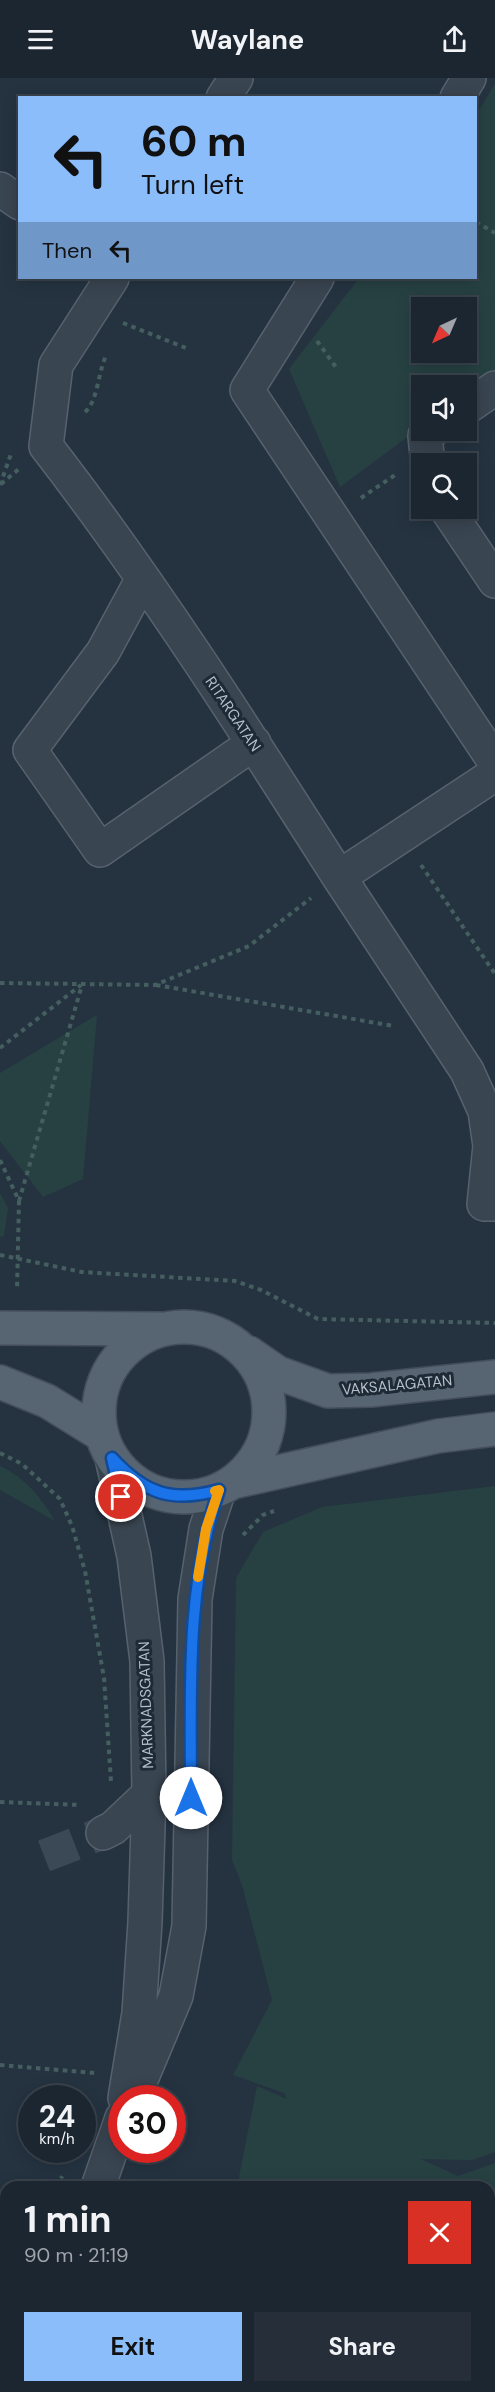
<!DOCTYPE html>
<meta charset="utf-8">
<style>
:root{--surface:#1c2631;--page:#252e39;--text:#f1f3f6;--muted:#a0a5ab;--line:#3a434d;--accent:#8bbdfb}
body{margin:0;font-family:"DM Sans",sans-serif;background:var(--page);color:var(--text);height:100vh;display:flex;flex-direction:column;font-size:22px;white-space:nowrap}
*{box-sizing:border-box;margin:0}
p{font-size:20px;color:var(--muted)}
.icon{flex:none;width:33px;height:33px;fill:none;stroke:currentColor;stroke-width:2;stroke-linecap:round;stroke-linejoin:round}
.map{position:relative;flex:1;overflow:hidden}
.side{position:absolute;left:0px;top:2103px;width:495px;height:212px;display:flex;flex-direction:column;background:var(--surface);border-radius:18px 18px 0 0;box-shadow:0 3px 15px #0003,0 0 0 2px var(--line)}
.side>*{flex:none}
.top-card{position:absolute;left:18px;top:18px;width:459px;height:183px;border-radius:0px;box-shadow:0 3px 15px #0003,0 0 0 2px var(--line);background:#8bbdfb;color:#111;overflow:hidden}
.needle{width:39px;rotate:224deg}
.fabs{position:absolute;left:411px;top:219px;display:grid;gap:12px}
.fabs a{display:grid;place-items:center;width:66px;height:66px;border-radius:0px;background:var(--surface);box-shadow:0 3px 15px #0003,0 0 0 2px var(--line);font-size:30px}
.speed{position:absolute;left:18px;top:2007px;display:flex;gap:12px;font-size:30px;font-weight:700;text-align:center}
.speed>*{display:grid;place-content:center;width:78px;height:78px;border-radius:50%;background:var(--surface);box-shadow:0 3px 15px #0003,0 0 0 2px var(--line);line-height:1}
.speed small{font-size:15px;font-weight:400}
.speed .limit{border:9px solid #d22;background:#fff;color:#111}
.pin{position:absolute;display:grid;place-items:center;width:51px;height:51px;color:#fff;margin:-26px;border:3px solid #fff;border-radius:50%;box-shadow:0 2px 6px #0007}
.me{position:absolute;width:66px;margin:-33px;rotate:0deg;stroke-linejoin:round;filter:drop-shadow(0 0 4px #0008)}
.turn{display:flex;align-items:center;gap:21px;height:126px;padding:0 24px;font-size:27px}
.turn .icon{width:78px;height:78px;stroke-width:2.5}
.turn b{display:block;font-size:42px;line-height:51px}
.then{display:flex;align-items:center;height:57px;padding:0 24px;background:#0003;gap:12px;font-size:22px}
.round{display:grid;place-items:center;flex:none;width:63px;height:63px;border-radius:0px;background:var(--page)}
.headline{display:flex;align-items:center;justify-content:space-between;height:102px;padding:0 24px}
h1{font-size:36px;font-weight:700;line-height:45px}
.action{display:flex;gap:12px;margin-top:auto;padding:12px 24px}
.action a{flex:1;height:69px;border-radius:0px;background:var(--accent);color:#111;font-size:24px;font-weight:700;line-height:69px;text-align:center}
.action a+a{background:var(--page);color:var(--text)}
header{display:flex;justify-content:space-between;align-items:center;height:78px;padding:0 24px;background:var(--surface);font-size:27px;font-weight:700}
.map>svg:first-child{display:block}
.green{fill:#274142;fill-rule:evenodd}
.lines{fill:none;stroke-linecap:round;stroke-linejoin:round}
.minor-tunnel{stroke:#3b4856;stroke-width:33;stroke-dasharray:33 16;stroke-linecap:butt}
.minor-casing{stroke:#57626e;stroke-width:36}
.major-casing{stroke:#434e5a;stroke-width:36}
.path{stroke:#455e5f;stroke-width:4;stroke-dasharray:4.5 4.5;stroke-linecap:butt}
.minor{stroke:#394551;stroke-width:33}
.major{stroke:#576471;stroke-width:33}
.route-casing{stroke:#114b97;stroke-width:15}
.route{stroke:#1a73e8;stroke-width:10}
.slow{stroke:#f59e0b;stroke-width:10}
.labels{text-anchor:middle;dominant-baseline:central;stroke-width:6;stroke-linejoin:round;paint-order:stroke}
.street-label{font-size:15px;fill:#b6bfcb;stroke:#1e2a36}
</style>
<header><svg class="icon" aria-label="menu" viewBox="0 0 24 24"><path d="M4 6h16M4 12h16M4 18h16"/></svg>Waylane<svg class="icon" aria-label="share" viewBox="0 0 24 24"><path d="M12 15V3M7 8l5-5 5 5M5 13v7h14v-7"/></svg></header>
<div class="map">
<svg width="495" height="2314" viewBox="0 0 495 2314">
<rect width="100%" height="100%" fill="#253341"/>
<path class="green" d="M495 6V295L467 316 466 308H422L421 349 340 409 289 291 359 200H476V37ZM422 230H466V274H422Z
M97 937 83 1101 43 1119 0 1063V995Z
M0 1115 8 1130 4 1158 0 1159Z
M0 1388C25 1400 41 1419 55 1443L0 1412Z
M495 1408V2074L472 2082 421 2081 458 2098 495 2085V2314H354V2309L489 2308V2109H237L257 2008 287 2021 284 2015 233 1997 272 1922 242 1807 232 1782 236 1500 263 1454 322 1429Z"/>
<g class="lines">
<path class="minor-tunnel" d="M44 1778 103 1755"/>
<defs>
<path id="minor" d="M223 20 236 0
M457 20 469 0
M0 111 20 125
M112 200 56 287 46 368C152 505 246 653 339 799L495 696
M317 200 247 312 495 684
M466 330 495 310
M428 386 425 358 433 352
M446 430 495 503
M142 502 103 574 30 672 100 772 254 665
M339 799 467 993 485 1033 490 1068 484 1126H495
M112 1380 134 1478 147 1583 149 1716 145 1844 139 1935 125 2020
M103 1755 113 1750 149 1716
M140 2004 176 1918 189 1848 195 1521 206 1451 219 1412
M98 2109 122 2040
M0 2310 6 2298"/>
<path id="major" d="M99 1334a85 85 0 1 1 170 0a85 85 0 1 1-170 0Z
M0 1250 160 1251
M249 1275 278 1295 328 1313 371 1312 495 1299
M0 1304 47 1323 102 1357
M233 1404 438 1358 495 1351"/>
</defs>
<use href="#minor" class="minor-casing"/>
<use href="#major" class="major-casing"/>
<path class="path" d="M476 144 495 155
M123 245 186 270
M317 263 338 292
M85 334C98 323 98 294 106 278
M1 406 20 390
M0 407 12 373
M361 420 395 397
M421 787 495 896
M0 905 155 907 249 868 311 820
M156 907 394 948
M0 970 81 907
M0 1082 19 1123 17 1212
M19 1123 82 907
M0 1177 82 1194 235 1203 261 1212 318 1241 495 1245
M0 1375 22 1386 60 1421 72 1448 85 1493 104 1600 111 1703
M243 1457 263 1437 274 1433
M0 1724 80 1727
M0 1987 95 1995
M58 2109 62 2098
M0 2235 6 2223
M252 2308 270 2314
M51 2314 53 2308"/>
<use href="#minor" class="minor"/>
<use href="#major" class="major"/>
</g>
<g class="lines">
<defs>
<path id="route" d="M121 1419 112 1380C145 1416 172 1425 219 1412 185 1511 191 1616 191 1720"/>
</defs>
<use href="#route" class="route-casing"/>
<use href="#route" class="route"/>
<path class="slow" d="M198 1499 206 1451 219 1412 215 1413"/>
</g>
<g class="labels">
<g class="street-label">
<text transform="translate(233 636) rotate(56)">RITARGATAN</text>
<text transform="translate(397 1307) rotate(-5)">VAKSALAGATAN</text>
<text transform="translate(146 1627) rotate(-92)">MARKNADSGATAN</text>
</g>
</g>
</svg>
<div class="fabs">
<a><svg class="needle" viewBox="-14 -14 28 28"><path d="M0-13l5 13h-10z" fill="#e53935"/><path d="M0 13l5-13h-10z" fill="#a0a5ab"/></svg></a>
<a><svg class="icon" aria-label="sound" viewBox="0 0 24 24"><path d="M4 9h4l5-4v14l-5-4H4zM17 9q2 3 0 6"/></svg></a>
<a><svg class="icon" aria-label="search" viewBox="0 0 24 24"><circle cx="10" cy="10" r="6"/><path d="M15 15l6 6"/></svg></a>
</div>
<div class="speed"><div>24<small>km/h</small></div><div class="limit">30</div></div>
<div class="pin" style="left:121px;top:1419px;background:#d93025"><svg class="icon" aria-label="arrive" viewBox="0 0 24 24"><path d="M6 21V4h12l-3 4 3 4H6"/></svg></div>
<svg class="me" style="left:191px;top:1720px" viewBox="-20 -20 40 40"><circle r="19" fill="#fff"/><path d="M0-13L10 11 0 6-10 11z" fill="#1a73e8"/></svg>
<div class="top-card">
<div class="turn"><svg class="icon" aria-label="left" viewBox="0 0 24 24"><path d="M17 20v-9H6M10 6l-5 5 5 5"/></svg><div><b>60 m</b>Turn left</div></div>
<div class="then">Then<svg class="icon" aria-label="left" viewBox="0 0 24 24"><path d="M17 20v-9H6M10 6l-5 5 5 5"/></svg></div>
</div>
<section class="side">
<div class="headline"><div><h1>1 min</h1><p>90 m · 21:19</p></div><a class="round" style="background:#d93025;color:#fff"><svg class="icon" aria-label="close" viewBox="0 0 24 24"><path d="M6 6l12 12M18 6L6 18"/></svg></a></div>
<div class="action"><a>Exit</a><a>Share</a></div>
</section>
</div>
